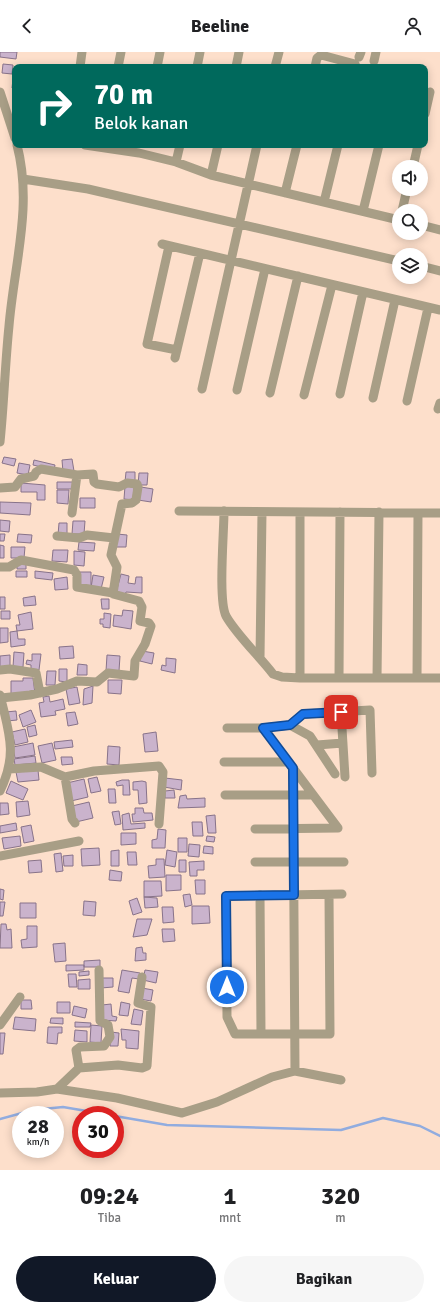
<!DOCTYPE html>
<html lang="id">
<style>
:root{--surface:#fff;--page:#f6f6f6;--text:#202124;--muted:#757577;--accent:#111827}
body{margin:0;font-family:Signika,sans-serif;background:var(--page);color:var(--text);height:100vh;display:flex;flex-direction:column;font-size:15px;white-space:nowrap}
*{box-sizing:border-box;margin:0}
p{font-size:13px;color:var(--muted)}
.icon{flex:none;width:22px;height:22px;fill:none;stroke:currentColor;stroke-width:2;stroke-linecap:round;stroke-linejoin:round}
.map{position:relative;height:1118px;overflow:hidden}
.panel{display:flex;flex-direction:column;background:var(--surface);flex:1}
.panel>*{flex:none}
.top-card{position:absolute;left:12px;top:12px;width:416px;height:84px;border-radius:8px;box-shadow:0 2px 10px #0003;background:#00695c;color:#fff;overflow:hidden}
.controls{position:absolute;left:392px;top:108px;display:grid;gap:8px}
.controls a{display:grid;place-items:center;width:36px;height:36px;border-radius:50%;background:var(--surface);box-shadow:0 2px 10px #0003;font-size:20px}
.speed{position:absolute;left:12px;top:1054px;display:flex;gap:8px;font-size:20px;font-weight:700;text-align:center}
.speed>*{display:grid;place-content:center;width:52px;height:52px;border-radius:50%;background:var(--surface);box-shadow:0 2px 10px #0003;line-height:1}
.speed small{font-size:10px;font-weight:400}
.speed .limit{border:6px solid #d22;background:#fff;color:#111}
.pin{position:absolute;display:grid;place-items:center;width:34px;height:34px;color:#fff;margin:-17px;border-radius:8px;box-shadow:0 2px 6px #0006}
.me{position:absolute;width:44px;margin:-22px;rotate:0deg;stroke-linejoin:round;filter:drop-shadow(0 0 3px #0008)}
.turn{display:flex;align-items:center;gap:14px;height:84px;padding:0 16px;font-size:18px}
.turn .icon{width:52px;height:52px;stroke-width:2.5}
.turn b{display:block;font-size:28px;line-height:34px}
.eta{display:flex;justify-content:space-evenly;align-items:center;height:68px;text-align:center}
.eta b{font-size:24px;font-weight:700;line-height:28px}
.action{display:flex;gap:8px;margin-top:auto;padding:8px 16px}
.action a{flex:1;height:46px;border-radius:24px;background:var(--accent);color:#fff;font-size:16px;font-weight:700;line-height:46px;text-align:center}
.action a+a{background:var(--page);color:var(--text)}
header{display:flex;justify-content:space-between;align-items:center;height:52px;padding:0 16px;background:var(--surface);font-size:18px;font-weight:700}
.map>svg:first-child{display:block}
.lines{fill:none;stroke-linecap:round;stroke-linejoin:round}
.stream{stroke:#91acdf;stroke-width:2.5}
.building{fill:#cab3cc;stroke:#88738a}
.minor{stroke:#a89e86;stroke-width:9}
.route-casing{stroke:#114b97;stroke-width:10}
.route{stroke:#1a73e8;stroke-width:7}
</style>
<header><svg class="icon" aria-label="back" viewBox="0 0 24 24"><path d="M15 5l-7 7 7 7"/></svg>Beeline<svg class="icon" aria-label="person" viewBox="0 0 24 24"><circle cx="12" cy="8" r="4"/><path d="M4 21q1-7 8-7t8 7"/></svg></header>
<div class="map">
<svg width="440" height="1118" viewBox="0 0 440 1118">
<rect width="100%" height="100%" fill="#fddfcb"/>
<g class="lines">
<path class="stream" d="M115 1064 167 1073 341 1078 383 1066 420 1074 440 1084
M0 1067 33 1058 63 1055 110 1063"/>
</g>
<path class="building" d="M0 0H17L16 7 0 5Z
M3 12 13 13 12 22 2 21Z
M13 27H15V36H12Z
M4 405 16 407 14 414 2 411Z
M72 407 74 419 63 420 62 408Z
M34 408 55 413 54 418 33 413Z
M19 411 30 413 28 423 17 421Z
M126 420H135V430H125Z
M139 421H148L147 433H138Z
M57 430H73V437H57Z
M21 431 45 433V448H37V440H21Z
M125 434 134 435 133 448 124 447Z
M141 435 153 437 151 450 138 448Z
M57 438H69L68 452 57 451Z
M80 446H95V456H80Z
M0 450 31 451 30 463 0 461Z
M0 468 10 469 9 480 0 479Z
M73 469H85L84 482H72Z
M59 471H67V484L58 483Z
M0 482H5L4 489H0Z
M18 482 32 483 31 491 17 490Z
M117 482 127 483 126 495H116Z
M79 490 95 491 94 499 78 498Z
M0 493 4 494V506H0Z
M11 495H25L24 506H11Z
M53 498H68L67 510 52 509Z
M74 499 85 500 84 514 74 513Z
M17 511H26V517H17Z
M16 519H27V525H16Z
M35 519 53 521 52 528 35 526Z
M80 520H91V534H80Z
M121 522 129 524 128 531 135 532 136 525H142V541L126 540 125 543 116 541Z
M93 523 104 525 101 537 91 536Z
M67 525 68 537 55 538 54 527Z
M35 544 36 553 24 554 23 546Z
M0 545H5V557H0Z
M101 547H109V557H102Z
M123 558 133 559 131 577 113 574 114 563 122 564Z
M1 559H10V567H1Z
M31 560 33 577 17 579 16 573H20L18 563Z
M104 561 111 562 110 576 103 575V572H100V567H104Z
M0 576H8V590L0 591Z
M17 579 18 587H25V593L11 595 10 580Z
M73 594 74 606 60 607 59 595Z
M142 599 154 601 152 612 140 609Z
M14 600 24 601 23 615H13Z
M32 602H41L39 618 31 617V613L26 612 27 608 32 609Z
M10 603V615L0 616V604Z
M107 603 120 604 119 619H106Z
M166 606 176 607 175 621 161 618 162 613 166 614Z
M78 612 87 613V623H77Z
M59 617H67V630L59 629Z
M47 619H56L55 633H46Z
M23 626H33L35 642H11V629H23Z
M108 628H122L121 642 108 641Z
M93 634 92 651 83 653 84 637Z
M77 635 80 651 69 653 66 637Z
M49 644 50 650 63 647 65 657 55 659 56 663 41 665 39 651 44 650 43 645Z
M31 658 36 670 23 675 19 663Z
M16 659 17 668 7 669 6 660Z
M75 660 78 672 68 674 66 661Z
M35 673 37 683 29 685 27 675Z
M25 677 28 690 15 693 12 680Z
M156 680 158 699 145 700 143 682Z
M72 688 73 695 55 697 54 690Z
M33 691 35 703 15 706 13 695Z
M52 691 56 708 42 711 38 694Z
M108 694 120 695 119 713 107 712Z
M35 704 36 711 15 713 14 707Z
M61 705H72L73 712 62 713Z
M38 718 39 728 18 730 16 720Z
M97 725 101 739 91 741 88 727Z
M165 726 182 728 181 738 164 735Z
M84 727 88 745 71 749 67 731Z
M122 728H129L130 743H123V733L117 734 116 730Z
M11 729 28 737 23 748 6 741Z
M142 729 146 730 147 751 139 752 138 738H133V730Z
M108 737H115L116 751H109Z
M174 738 175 746H165V739Z
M186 743 187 747 205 746V755L178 756 180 744Z
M28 749 30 763 17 765 16 750Z
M89 750 93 766 76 770 72 754Z
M0 751H8L9 762 0 763Z
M135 756H143L144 761H152L153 768 133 770 132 762H135Z
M119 759 121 772 115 773 112 760Z
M129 761 131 772 145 771V776L123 778 122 763Z
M215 763 216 781H208L206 764Z
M192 770H202L203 784H193Z
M16 771 17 778 0 781V774Z
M31 773 34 789 24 791 21 775Z
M158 777 166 778 165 796H152V788L157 787Z
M121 781H136V792L121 793Z
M20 784 21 794 4 797 2 786Z
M207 784 215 785 214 790 206 789Z
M178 786H187V800H178Z
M189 792 200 793 199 805 188 804Z
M204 794 213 795V802L203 801Z
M99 796 100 813 82 814 81 797Z
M119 798V814H111V799Z
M167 798 177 800 175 815 165 813Z
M127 800H136L137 813H128Z
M61 801 63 819 56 820 54 802Z
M73 803V814H64L63 804Z
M156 807H164L165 825 149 826 148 814 156 813Z
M41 808 42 820 29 821 28 809Z
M179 808H186V820H179Z
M204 809V818H197V824H190L189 810Z
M110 818 122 820 121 829 109 828Z
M166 823H181V838L166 839Z
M195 828H205V842H196Z
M144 829H161L162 844 144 845Z
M0 837 4 838 3 848 0 847Z
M190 842 192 853 185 855 183 843Z
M144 845 157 846 158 855 145 856Z
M137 846 142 860 133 863 129 849Z
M84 849 96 850 95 864 83 863Z
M0 850H5L3 864H0Z
M20 851H36V866H20Z
M192 854H209L210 871 192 872Z
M162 855H173L174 870 163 871Z
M137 867H152L147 883 133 885Z
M1 872H6L7 878 11 877 12 896H0Z
M27 874H37V895L22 896 21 888 27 887Z
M162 877H174L175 889 163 890Z
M65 891 66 909 55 910 53 892Z
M142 895 143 901H146V908L135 909 136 896Z
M100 908V915H84V909Z
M66 913H84V918L66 919Z
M122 918 140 921 139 927 132 926 129 941 118 939Z
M145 918 158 920 156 931 143 928Z
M89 919V923L79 924V920Z
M68 922H76L77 935H69Z
M101 926H113V935L101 936Z
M90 927V937H78V928Z
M142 936 153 938 151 949 140 947Z
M21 948H31L32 957H21Z
M57 950H70V961H57Z
M121 950 130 952 128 964 119 963Z
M111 952 112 964 117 965 116 969 102 968V953Z
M74 954 87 957 85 966 72 963Z
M134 957 143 959 141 973 131 972Z
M15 965 36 967 35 979 13 977Z
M51 966H63V972L50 971Z
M75 970 91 971 90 975H75Z
M91 973 102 974 101 991 90 990Z
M48 975H62V981H58L57 992 47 991Z
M121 977 139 979 138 997 126 996V988H122Z
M75 978 87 979V990L74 989Z
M111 980 119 981 118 994H110Z
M0 981H5L3 1002H0Z"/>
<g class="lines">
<path class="minor" d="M359 5 361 0
M374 9 376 0
M80 15 82 0
M118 15 121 0
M157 15 160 0
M197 15 200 0
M236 15 239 0
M275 15 279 0
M315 15 317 6 321 3 355 12 356 15
M0 40 15 86
M425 62 430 40
M85 93 139 101 176 110 211 123 399 168
M176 110 180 93
M413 115 418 93
M211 123 218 93
M23 127 88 137 399 209
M285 141 297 93
M324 150 338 93
M363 159 379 93
M402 159 407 137
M421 173 440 178
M162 192 440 258
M169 194 147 292 177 298
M421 214 440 219
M175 306 200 201
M202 337 257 93
M237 338 265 217
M270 341 298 224
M340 342 363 240
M304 343 332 233
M373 346 395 248
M407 349 428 256
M438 357 440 351
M0 390C4 351 5 313 9 274 14 213 33 154 17 93
M0 436 15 435 21 427 34 424 36 420 41 417 77 423 93 422 94 430 97 432 119 435 127 431 137 432 138 435 136 448 132 451 122 452 111 503 117 515 113 542 139 549 142 555 140 569 149 571 151 574 145 592 135 609 134 624 108 621 97 630 77 629 57 637 30 643 1 646
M179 459 440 461
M224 459C224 481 218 548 226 564 236 582 260 605 273 622L282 625 300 626H440
M72 461 77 423
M57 484 79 486 87 483 114 486
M0 515H9L21 508 74 518 77 523V535L113 541
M260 605 262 460
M0 618 10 617 36 621 40 641
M300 626V460
M339 626 340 460
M377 626 379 460
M417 626 418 461
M0 643C9 681 18 702 0 739
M341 660 345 725
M290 673 310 684 335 722
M227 676H263L290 673 303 662 370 658 372 721
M263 676 338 776
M317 693 343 691
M224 710H288
M293 716 295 1019
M9 717 41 715 65 725 94 719 159 714 163 720 159 772
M65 725 72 767 75 771
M225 743H313
M255 777 338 776
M0 804 79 789
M255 810H344
M260 843 261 982
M329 843 330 982H235L227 965 226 844 342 842
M0 973 20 945
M79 1016 76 998 80 995 104 994 110 985 108 973 100 969 99 918
M57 1037 79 1016 118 1013 142 1016 147 1014 151 955 138 951 142 925
M0 1041 37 1040 57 1037 117 1046 182 1061 217 1050 272 1025 295 1019 341 1028"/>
</g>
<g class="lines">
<defs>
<path id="route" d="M227 935 226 844 294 843 293 716 263 676 290 673 303 662 341 660"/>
</defs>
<use href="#route" class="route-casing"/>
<use href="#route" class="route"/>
</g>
</svg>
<div class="controls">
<a><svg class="icon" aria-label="sound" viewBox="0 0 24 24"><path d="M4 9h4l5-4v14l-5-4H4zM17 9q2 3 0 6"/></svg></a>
<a><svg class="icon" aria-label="search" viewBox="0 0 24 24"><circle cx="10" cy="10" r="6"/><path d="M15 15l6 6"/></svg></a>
<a><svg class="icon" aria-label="layers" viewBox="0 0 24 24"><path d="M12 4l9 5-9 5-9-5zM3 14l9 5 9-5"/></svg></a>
</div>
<div class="speed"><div>28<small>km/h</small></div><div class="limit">30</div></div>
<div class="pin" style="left:341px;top:660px;background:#d93025"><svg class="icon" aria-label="arrive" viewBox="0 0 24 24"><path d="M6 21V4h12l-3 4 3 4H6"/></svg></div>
<svg class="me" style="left:227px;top:935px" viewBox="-20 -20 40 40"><circle r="17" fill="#1a73e8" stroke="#fff" stroke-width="3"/><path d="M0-11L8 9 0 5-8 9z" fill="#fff"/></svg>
<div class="top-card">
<div class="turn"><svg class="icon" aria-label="right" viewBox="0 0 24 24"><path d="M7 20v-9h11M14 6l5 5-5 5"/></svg><div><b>70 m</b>Belok kanan</div></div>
</div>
</div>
<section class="panel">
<div class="eta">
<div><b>09:24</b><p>Tiba</p></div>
<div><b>1</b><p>mnt</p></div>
<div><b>320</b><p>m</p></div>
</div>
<div class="action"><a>Keluar</a><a>Bagikan</a></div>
</section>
